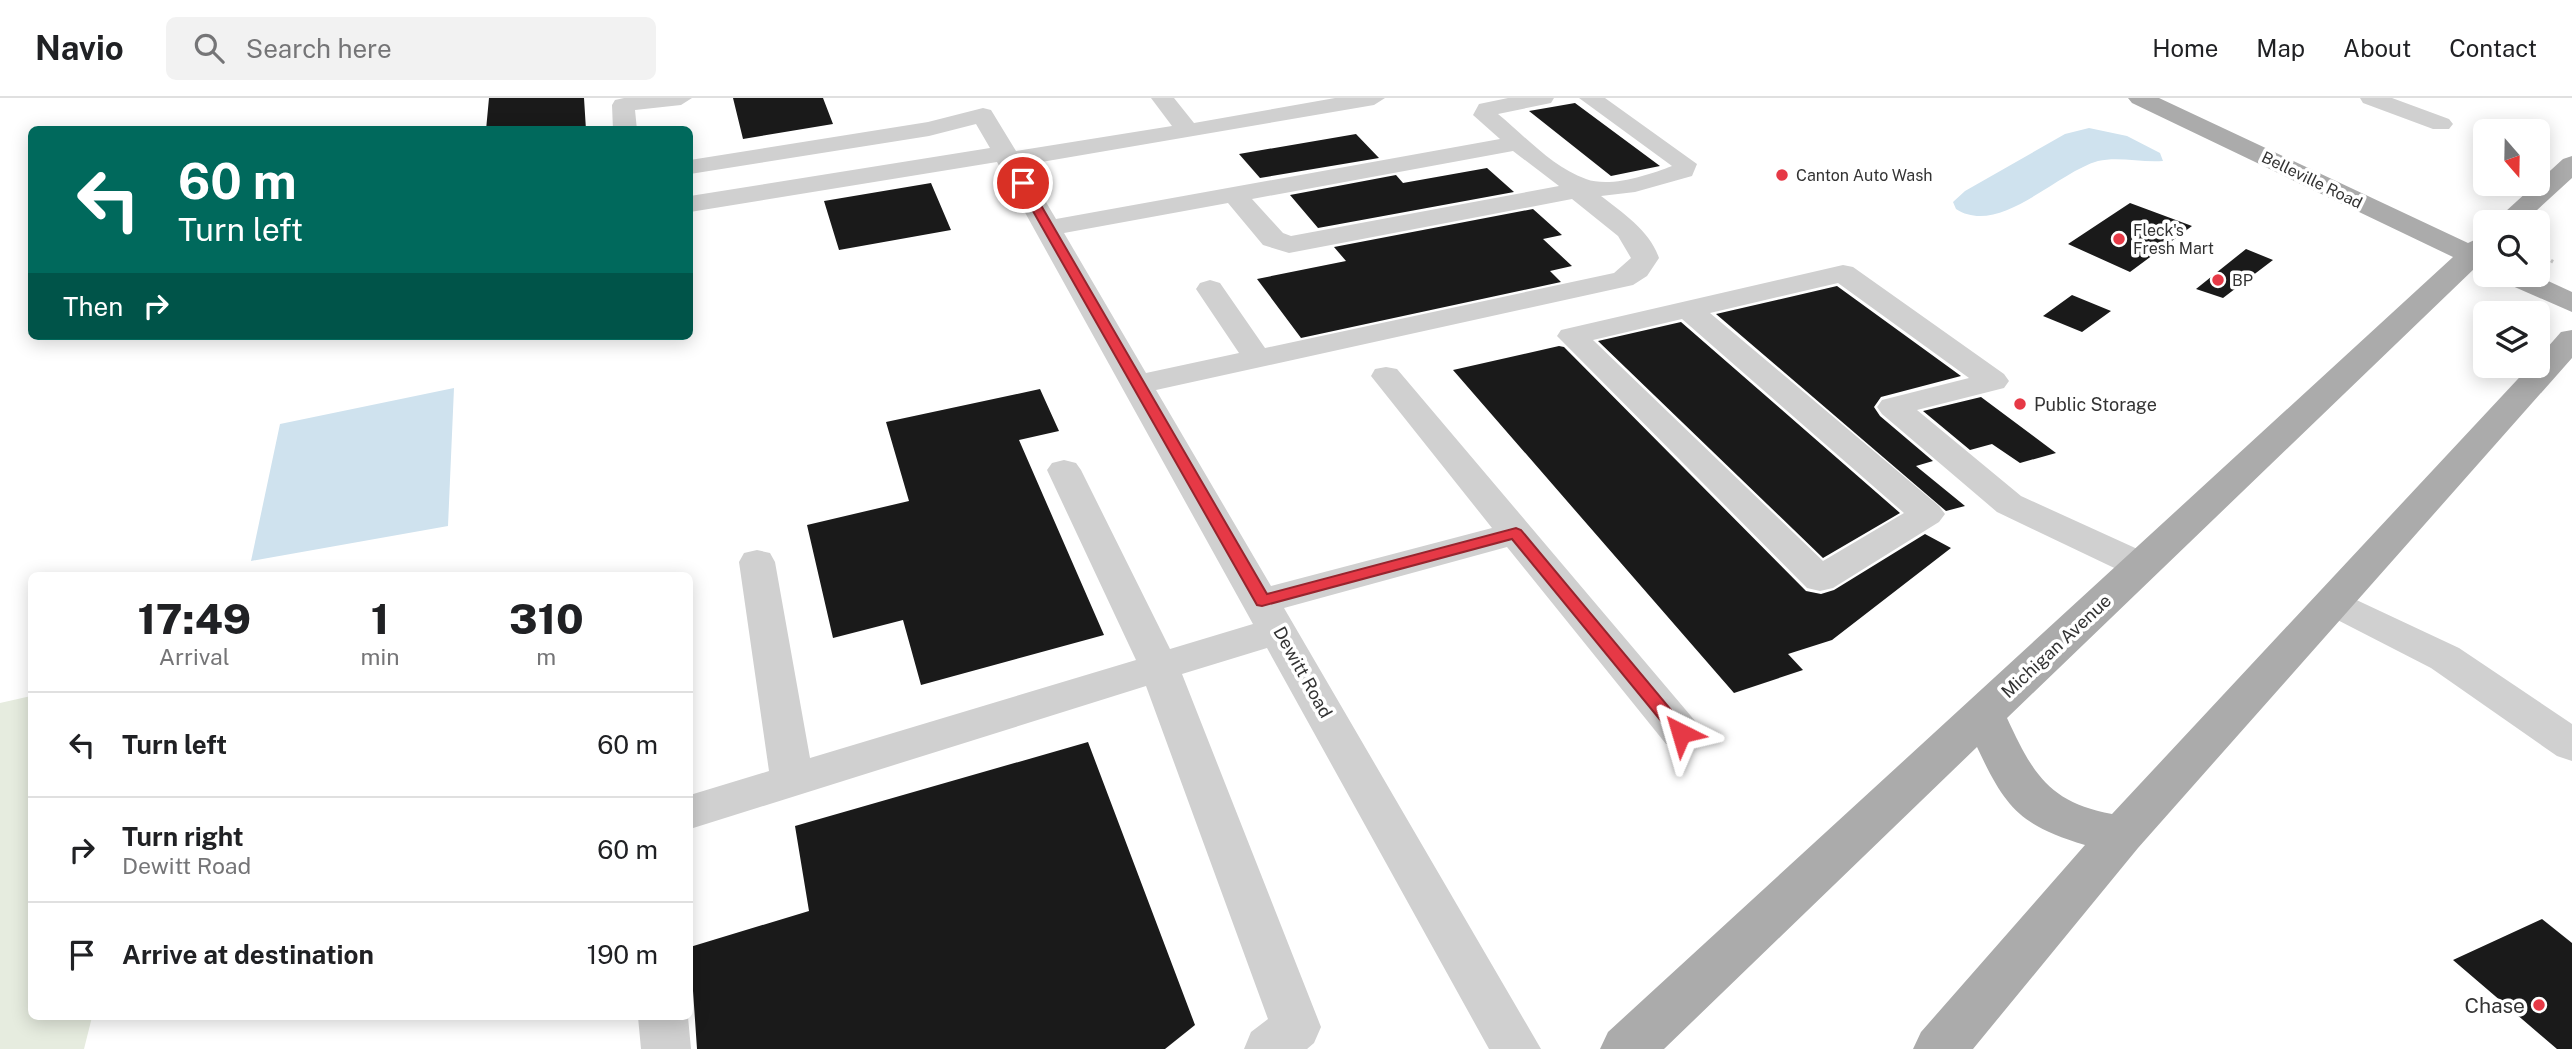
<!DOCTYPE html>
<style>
:root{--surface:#fff;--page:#f2f2f2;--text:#202124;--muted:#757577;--line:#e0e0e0}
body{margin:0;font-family:"Public Sans",sans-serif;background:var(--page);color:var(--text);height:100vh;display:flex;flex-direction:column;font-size:26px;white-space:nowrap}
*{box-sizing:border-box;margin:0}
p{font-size:23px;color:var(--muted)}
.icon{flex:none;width:38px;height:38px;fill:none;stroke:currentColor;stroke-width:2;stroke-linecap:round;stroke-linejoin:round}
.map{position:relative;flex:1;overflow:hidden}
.sheet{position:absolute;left:28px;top:474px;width:665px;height:448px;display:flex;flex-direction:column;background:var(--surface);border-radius:10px;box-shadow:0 4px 18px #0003}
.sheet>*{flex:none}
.guide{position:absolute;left:28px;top:28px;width:665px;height:214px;border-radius:10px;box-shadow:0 4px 18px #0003;background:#00695c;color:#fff;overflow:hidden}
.needle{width:46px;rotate:160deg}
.controls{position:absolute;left:2473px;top:21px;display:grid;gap:14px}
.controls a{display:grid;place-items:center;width:77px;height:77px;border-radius:10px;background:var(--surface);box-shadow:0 4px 18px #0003;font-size:35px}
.pin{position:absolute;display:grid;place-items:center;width:60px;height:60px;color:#fff;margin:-30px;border:4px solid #fff;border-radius:50%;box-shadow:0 2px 7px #0007}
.me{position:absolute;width:77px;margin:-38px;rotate:320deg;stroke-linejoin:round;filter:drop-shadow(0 0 5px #0008)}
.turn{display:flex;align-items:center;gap:24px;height:147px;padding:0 35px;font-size:32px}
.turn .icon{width:91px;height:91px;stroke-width:2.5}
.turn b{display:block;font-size:49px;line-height:60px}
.then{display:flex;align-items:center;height:66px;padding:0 35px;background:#0003;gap:14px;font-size:26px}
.eta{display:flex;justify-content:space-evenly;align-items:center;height:119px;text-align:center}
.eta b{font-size:42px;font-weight:800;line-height:49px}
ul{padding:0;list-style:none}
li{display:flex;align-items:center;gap:21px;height:105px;padding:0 35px;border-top:2px solid var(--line)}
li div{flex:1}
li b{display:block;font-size:26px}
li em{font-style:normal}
header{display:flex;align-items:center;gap:42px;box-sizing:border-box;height:98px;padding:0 35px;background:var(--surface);border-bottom:2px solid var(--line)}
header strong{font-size:33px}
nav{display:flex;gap:38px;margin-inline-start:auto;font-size:24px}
.search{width:490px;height:63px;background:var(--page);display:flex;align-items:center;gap:18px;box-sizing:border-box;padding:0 24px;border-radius:10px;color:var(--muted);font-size:26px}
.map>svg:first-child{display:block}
.green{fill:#e6ecdf}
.water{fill:#cfe2ee}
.building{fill:#1a1a1a}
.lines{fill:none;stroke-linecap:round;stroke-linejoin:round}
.path{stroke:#cdcdcd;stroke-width:3.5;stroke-dasharray:2.5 2.5;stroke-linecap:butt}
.minor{fill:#d0d0d0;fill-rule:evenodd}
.major{fill:#ababab;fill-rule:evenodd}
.route{fill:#e63946;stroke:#96252e;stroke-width:2}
.poi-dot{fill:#e63946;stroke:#fff;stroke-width:2.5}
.labels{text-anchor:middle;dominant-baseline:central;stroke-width:7;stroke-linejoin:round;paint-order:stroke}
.far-poi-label{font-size:16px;fill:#333;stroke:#fff;text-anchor:start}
.far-street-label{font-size:16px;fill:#333;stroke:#fff}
.poi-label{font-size:18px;fill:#333;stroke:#fff;text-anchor:start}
.street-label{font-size:18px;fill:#333;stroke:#fff}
.near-poi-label{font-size:21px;fill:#333;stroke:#fff;text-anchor:end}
</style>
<header>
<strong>Navio</strong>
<div class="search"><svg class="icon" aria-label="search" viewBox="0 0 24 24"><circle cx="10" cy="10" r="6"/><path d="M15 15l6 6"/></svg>Search here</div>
<nav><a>Home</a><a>Map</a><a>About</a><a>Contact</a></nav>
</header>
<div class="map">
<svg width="2572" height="951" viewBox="0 0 2572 951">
<rect width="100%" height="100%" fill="#fff"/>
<path class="green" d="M31 598 32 919H92L84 951H0V605Z"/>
<path class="water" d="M2089 30 2127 38 2160 55 2163 63C2142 65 2119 58 2098 63 2056 75 1999 139 1956 111L1953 104 1965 93 2065 36Z
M454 290 448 428 251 463 280 326Z"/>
<path class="building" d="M489 0H584L586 32H486Z
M733 0H823L833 26 743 41Z
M1575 5 1660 68 1611 78 1529 13Z
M1356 36 1379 60 1260 80 1239 56Z
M1487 70 1514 94 1318 130 1290 97 1396 77 1403 85Z
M931 85 951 132 839 152 824 103Z
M2130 105 2192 128 2130 174 2068 146Z
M1533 111 1562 137 1543 141 1572 168 1550 173 1561 184 1301 240 1257 181 1346 163 1334 149Z
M2246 151 2273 162 2223 200 2196 191Z
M1837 188 1961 278 1881 299 1874 309 1880 318 1933 363 1916 368 1965 408 1946 413 1716 216Z
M2072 197 2111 213 2082 234 2043 218Z
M1681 224 1900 415 1823 460 1598 243Z
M1559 248 1564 249 1806 493 1821 496 1834 492 1925 436 1951 450 1832 542 1788 556 1803 572 1734 595 1453 272Z
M1040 291 1059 333 1019 342 1104 537 921 587 903 522 833 540 807 427 909 403 886 324Z
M1981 299 2056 355 2020 365 1992 346 1970 352 1923 313Z
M1088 644 1195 927 1165 951H697L690 849 809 813 795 728Z
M2542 821 2572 845V951H2557L2453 862Z"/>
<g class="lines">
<path class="path" d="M2538 155 2555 165"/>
<path class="minor" d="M624 0H692L681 7 635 12 637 32H613L612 7 615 2Z
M1151 0H1174L1194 25 1335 0H1385L1374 7 1024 67 1056 121 1500 41 1473 17 1479 6 1508 0H1554L1551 5 1498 16C1525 38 1552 69 1586 81 1610 90 1649 77 1672 68L1579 0H1605L1697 66 1692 78 1635 94 1601 98C1623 115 1650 133 1659 160L1647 178 1633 187 1156 292 1271 488 1492 430 1371 278 1375 271 1386 269 1397 271 1696 624 1702 635 1696 646 1681 651 1666 646 1507 449 1284 510 1541 951H1489L1267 550 1182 576 1321 929 1314 945 1307 951H1244L1251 934 1268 921 1146 588 690 731V697L769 673 739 464 744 455 757 452 770 455 775 464 810 660 1136 562 1047 372 1052 365 1064 362 1076 365 1081 372 1170 551 1253 526 997 64 690 114V98L990 50 976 26 929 38 690 76V62L928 24 983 10 991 12 1016 53 1172 28ZM1513 53 1559 88 1291 138 1283 135 1252 101ZM1572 101 1618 138 1631 160 1614 175 1265 250 1220 185 1210 182 1200 185 1196 191 1239 255 1146 275 1064 135 1228 105 1263 147 1289 155Z
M2360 0H2392L2449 21 2453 26 2449 31H2433L2363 5Z
M1843 167 1853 169 2004 276 2009 283 2004 290 1917 312 2021 398 2155 459 2160 468 2155 477 2142 480 2129 477 1997 414 1882 316 1877 309 1882 302 1969 280 1838 185 1710 215 1939 408 1945 416 1939 424 1833 490 1820 493 1807 490 1557 238 1561 232ZM1682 221 1904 415 1823 463 1593 242Z
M2333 491 2459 550 2572 626V663L2557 658 2431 570 2320 513 2314 504 2320 495Z
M638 919H688L691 951H641Z"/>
<path class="major" d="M2128 0H2159L2468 145 2485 137V173L2475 170 2007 620C2033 676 2049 704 2112 716L2530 268H2538V260L2561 234 2572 232V260L2138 750 1973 951H1913L1921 934 2085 747C2020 727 2006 711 1977 649L1664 951H1600L1608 934 2453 159 2132 5Z
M2572 58V80L2524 124H2494L2563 61Z
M2496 177H2535L2572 194V214L2501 183Z"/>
</g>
<path class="route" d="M1023 81 1028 85 1267 496 1516 430 1521 432 1687 631 1690 635 1687 640H1675L1512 441 1262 508 1257 507 1017 85Z"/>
<g class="poi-dot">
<circle cx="1782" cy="77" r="7"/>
<circle cx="2119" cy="141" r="7"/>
<circle cx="2218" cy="182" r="7"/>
<circle cx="2020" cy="306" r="7"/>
<circle cx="2539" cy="907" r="7"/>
</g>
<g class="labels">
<g class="far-poi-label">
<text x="1796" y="77">Canton Auto Wash</text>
<text x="2133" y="132">Fleck's<tspan x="2133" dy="18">Fresh Mart</tspan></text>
<text x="2232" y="182">BP</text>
</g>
<g class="far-street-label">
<text transform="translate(2312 82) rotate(26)">Belleville Road</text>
</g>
<g class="poi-label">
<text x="2034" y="306">Public Storage</text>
</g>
<g class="street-label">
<text transform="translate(2056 548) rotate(-43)">Michigan Avenue</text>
<text transform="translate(1303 574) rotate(61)">Dewitt Road</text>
</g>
<g class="near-poi-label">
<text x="2525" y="907">Chase</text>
</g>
</g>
</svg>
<div class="controls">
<a><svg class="needle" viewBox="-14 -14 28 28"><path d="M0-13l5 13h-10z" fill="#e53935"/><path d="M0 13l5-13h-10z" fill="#757577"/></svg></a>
<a><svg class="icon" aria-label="search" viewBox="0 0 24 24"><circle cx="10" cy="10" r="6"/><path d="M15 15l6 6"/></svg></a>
<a><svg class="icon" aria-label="layers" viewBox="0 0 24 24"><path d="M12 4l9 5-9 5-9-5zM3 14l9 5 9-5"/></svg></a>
</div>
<div class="pin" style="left:1023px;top:85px;background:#d93025"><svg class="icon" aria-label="arrive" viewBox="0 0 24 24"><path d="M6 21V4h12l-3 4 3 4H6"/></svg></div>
<svg class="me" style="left:1681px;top:635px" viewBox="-20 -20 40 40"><path d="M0-17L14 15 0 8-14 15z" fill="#e63946" stroke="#fff" stroke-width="4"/></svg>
<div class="guide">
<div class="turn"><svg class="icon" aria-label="left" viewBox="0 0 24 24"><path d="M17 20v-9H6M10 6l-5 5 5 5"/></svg><div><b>60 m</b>Turn left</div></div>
<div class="then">Then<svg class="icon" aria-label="right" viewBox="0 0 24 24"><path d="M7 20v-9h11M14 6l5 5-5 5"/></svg></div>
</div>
<section class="sheet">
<div class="eta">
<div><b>17:49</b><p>Arrival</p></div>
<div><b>1</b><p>min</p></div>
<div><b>310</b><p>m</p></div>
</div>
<ul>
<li><svg class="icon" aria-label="left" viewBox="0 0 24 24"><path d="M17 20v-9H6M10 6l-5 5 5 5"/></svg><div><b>Turn left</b></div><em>60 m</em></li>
<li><svg class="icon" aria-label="right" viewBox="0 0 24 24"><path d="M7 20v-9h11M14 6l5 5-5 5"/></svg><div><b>Turn right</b><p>Dewitt Road</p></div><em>60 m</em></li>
<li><svg class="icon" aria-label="arrive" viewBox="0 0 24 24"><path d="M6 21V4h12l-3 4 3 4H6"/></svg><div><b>Arrive at destination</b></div><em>190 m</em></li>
</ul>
</section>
</div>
